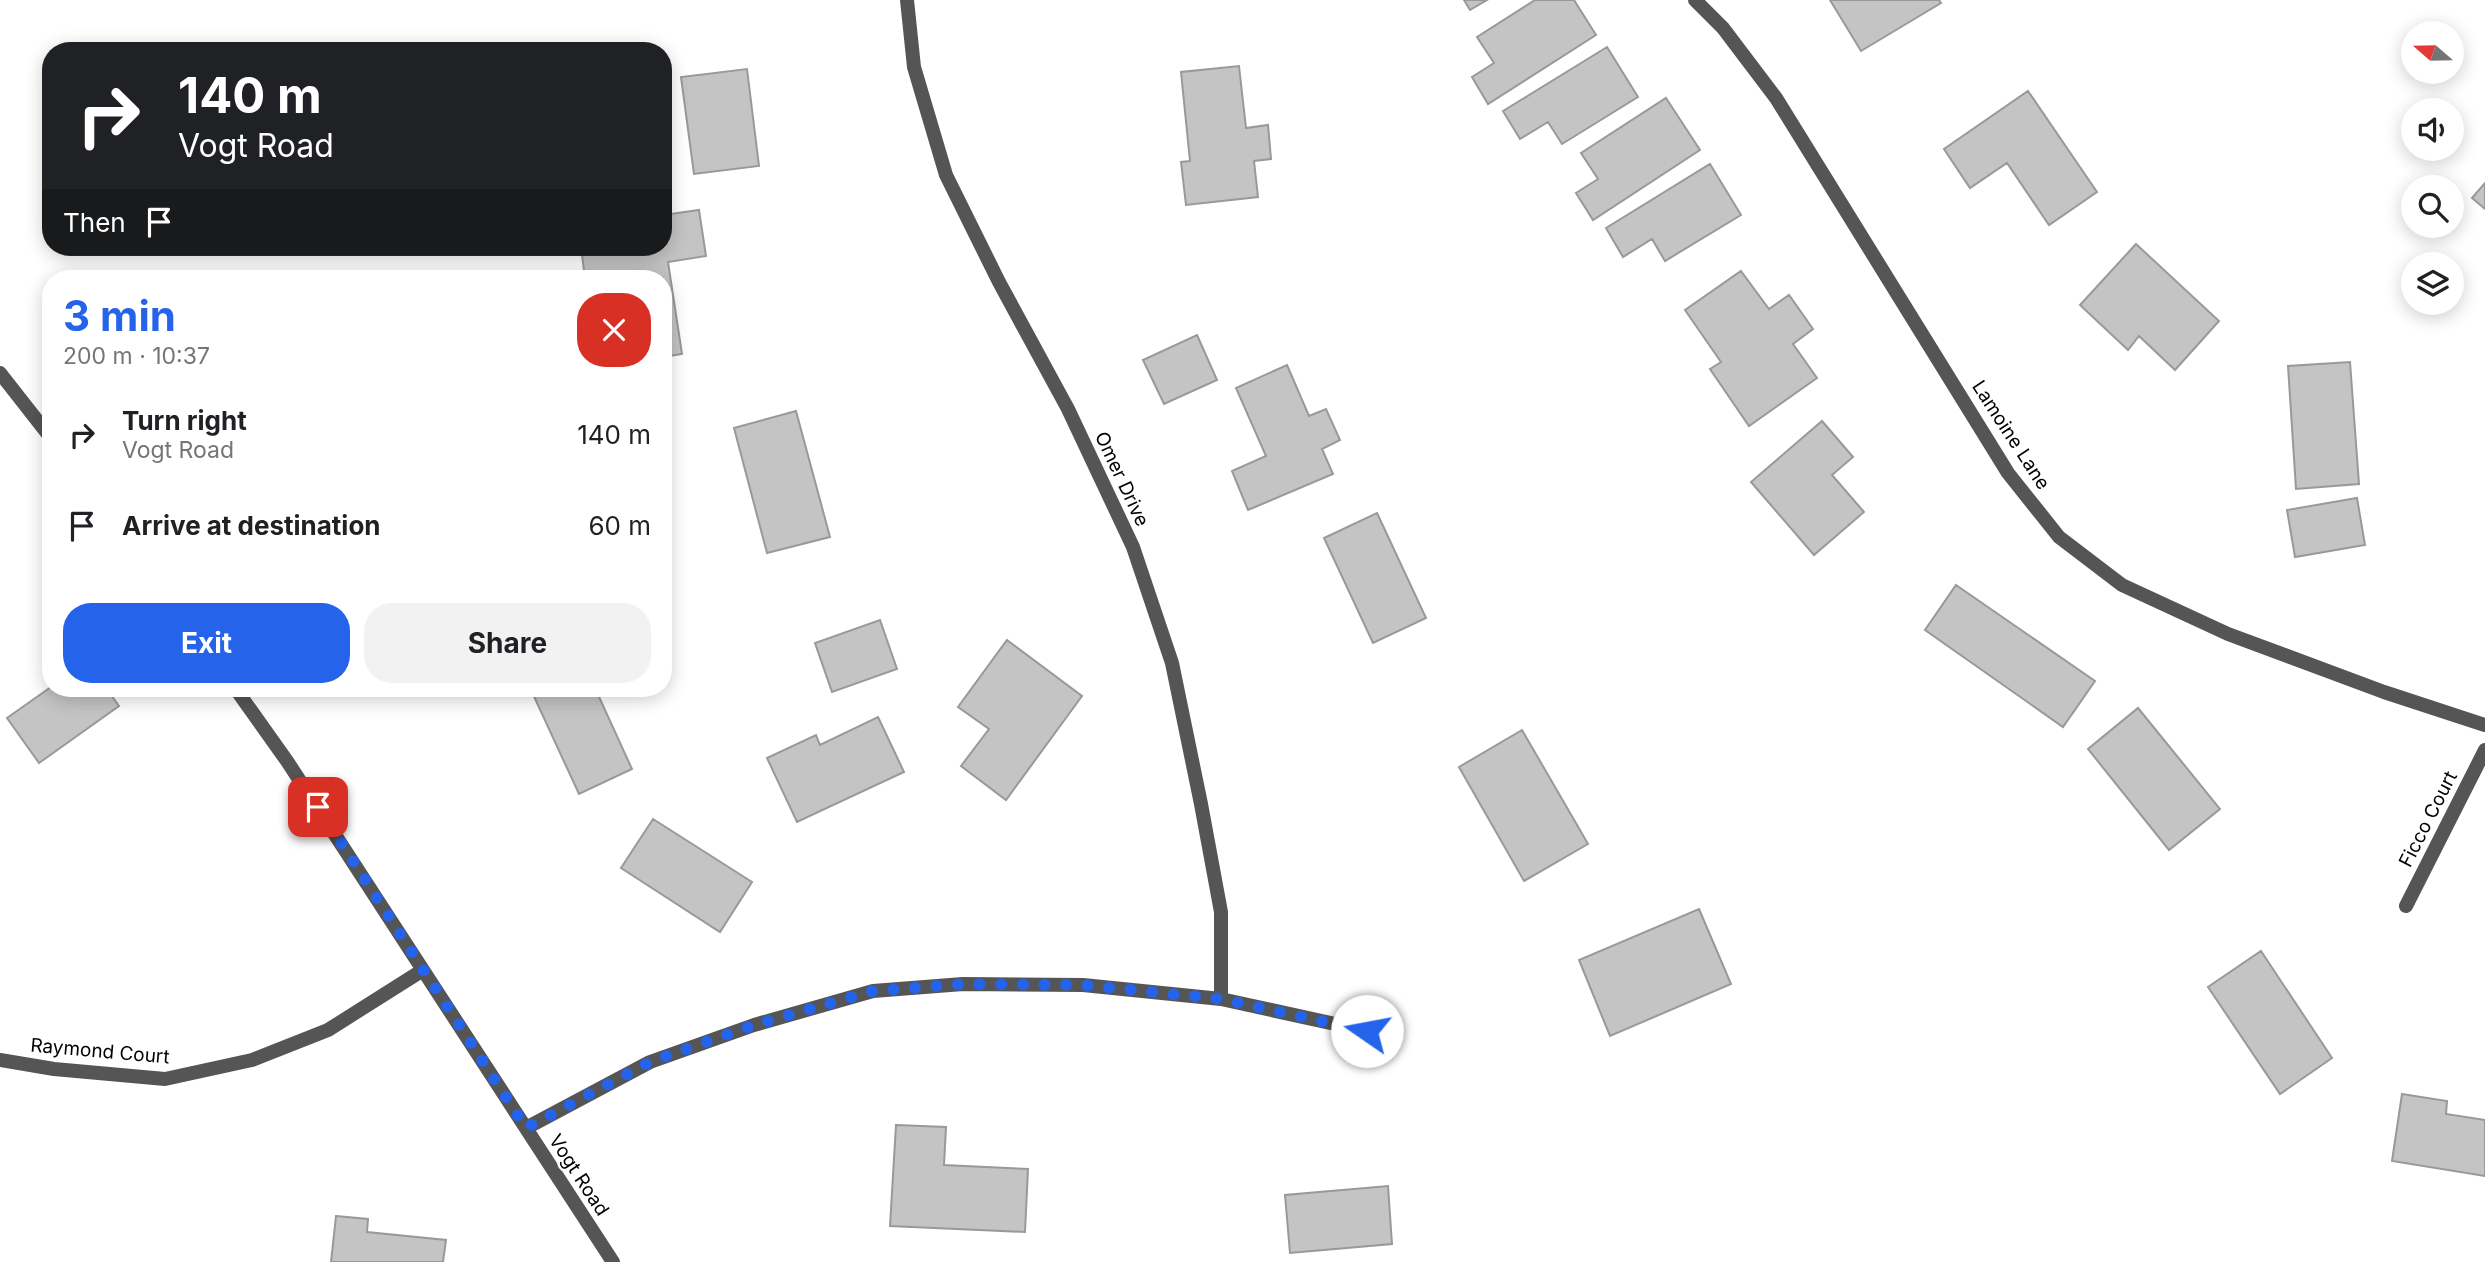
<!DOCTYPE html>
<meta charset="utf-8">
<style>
:root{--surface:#fff;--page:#f2f2f2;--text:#202124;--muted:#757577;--accent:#2563eb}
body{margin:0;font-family:Inter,sans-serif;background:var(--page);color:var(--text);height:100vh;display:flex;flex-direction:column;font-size:26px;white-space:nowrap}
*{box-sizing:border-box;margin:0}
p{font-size:23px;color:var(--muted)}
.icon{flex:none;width:38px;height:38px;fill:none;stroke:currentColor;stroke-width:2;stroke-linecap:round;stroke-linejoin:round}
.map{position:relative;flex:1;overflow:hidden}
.panel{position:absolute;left:42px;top:270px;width:630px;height:427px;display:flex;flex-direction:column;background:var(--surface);border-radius:28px;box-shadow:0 4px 18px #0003}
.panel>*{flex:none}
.guide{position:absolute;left:42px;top:42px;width:630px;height:214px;border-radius:28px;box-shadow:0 4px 18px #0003;background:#202124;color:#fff;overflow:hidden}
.needle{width:46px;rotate:290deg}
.tools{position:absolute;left:2401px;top:21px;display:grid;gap:14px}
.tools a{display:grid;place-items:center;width:63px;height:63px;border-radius:50%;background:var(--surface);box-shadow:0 4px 18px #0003;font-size:35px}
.pin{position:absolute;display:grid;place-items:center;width:60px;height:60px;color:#fff;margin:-30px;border-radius:14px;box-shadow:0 4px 10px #0006}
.me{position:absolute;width:77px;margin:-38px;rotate:282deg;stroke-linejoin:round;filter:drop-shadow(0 0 5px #0008)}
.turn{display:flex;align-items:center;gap:24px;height:147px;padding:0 21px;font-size:32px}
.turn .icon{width:91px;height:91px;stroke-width:2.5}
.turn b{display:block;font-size:49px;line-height:60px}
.then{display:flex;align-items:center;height:66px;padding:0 21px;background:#0003;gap:14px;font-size:26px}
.round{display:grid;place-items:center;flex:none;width:74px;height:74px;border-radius:28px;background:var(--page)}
.head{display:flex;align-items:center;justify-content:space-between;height:119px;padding:0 21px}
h1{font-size:42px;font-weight:700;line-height:52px;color:var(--accent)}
.button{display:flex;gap:14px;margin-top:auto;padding:14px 21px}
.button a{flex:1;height:80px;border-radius:28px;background:var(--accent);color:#fff;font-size:28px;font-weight:700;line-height:80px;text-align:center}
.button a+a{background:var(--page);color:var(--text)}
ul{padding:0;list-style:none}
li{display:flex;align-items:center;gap:21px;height:91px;padding:0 21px}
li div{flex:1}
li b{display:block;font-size:26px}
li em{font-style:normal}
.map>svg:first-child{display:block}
.building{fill:#c4c4c4;stroke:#999;stroke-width:2}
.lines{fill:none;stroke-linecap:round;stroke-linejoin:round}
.street{stroke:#555;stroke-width:14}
.route{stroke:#2563eb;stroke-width:12;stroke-dasharray:0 21.6}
.labels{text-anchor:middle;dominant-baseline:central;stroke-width:5;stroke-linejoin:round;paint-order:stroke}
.street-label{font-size:19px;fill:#000;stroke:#fff}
</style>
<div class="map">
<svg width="2485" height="1262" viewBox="0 0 2485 1262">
<rect width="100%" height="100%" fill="#fff"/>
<path class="building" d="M1464 0H1487L1470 10Z
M1535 0H1574L1596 35 1488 104 1472 77 1494 63 1477 37Z
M1830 0H1939L1941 3 1861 51Z
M1607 47 1638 97 1562 144 1548 122 1520 139 1503 111Z
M1239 66 1246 128 1268 125 1271 159 1254 161 1258 197 1186 205 1181 162 1190 161 1181 72Z
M747 69 759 166 694 174 681 77Z
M2028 91 2097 192 2049 225 2007 163 1970 188 1944 149Z
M1666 98 1700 150 1593 220 1576 193 1598 179 1581 153Z
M1710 164 1741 215 1665 261 1652 239 1623 257 1606 228Z
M2485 183V209L2472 198Z
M699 210 706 256 668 262 682 354 663 357V278H585L581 247H663V215Z
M2136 244 2219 321 2175 370 2139 336 2128 350 2080 305Z
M1741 271 1769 309 1789 295 1813 329 1793 344 1817 378 1749 426 1710 369 1721 362 1685 310Z
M1197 335 1217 380 1164 404 1143 360Z
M2350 362 2359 484 2296 489 2288 366Z
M1287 365 1309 416 1326 409 1340 440 1322 449 1333 474 1248 510 1232 471 1266 456 1236 388Z
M796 411 830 537 767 553 734 428Z
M1822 421 1853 457 1832 475 1864 512 1814 555 1751 482Z
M2357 498 2365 545 2295 557 2287 510Z
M1377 513 1426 618 1373 643 1324 538Z
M1956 585 2095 681 2063 727 1925 630Z
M880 620 897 669 832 692 815 643Z
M1007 640 1082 696 1006 800 961 766 989 729 958 707Z
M51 687 106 688 119 706 39 763 7 718Z
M537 688H595L632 769 579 794 531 690Z
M2138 708 2220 809 2169 850 2088 749Z
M878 717 904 772 797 822 767 758 816 735 820 745Z
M1522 730 1588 844 1524 881 1459 767Z
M653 819 752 882 720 932 621 868Z
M1699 909 1731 984 1610 1036 1579 960Z
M2261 951 2332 1058 2280 1094 2208 987Z
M2402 1094 2447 1101 2446 1114 2485 1120V1176L2392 1161Z
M896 1125 946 1127 944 1165 1028 1169 1025 1232 890 1226Z
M1388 1186 1392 1244 1290 1253 1285 1195Z
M336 1216 368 1219 367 1232 446 1240 443 1262H331Z"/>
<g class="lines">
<path class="street" d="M907 0 914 67 946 175 999 282 1068 409 1133 547 1172 663 1201 804 1221 912V999
M1695 0 1723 28 1776 98 2008 473 2059 537 2122 585 2228 634 2384 692 2485 725
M0 373 51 438
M235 688 287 761 613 1262
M2406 906 2485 750
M0 1060 54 1069 165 1079 252 1060 328 1030 423 970
M526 1128 650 1062 754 1025 873 991 963 984 1083 985 1221 999 1367 1031"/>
</g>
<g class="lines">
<path class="route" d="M318 807 526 1128 650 1062 754 1025 873 991 963 984 1083 985 1221 999 1367 1031"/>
</g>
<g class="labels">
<g class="street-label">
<text transform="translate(2011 435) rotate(57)">Lamoine Lane</text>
<text transform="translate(1122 479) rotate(65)">Omer Drive</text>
<text transform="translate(2428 819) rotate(-63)">Ficco Court</text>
<text transform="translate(100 1051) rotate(5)">Raymond Court</text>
<text transform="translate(579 1175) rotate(57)">Vogt Road</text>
</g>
</g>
</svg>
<div class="tools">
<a><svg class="needle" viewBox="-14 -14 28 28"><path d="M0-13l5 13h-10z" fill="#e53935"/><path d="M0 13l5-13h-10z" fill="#757577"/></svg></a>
<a><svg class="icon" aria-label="sound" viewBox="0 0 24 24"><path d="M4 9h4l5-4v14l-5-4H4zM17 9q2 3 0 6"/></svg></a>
<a><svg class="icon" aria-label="search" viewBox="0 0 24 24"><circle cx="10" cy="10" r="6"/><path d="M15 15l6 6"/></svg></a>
<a><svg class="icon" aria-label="layers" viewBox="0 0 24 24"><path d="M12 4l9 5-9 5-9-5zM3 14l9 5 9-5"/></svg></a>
</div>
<div class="pin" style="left:318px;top:807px;background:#d93025"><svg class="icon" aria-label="arrive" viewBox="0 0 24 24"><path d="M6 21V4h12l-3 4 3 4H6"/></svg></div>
<svg class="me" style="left:1367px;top:1031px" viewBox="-20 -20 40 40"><circle r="19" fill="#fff"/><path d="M0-13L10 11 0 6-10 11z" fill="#2563eb"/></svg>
<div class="guide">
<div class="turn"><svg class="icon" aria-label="right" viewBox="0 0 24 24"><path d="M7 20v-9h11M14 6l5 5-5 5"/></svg><div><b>140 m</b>Vogt Road</div></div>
<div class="then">Then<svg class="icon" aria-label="arrive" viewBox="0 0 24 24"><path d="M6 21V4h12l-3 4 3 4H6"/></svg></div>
</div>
<section class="panel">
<div class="head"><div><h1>3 min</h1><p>200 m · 10:37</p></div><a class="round" style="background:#d93025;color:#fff"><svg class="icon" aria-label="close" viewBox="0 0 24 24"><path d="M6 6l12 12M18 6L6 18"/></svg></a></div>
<ul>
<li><svg class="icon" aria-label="right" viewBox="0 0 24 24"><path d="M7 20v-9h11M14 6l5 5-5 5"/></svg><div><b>Turn right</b><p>Vogt Road</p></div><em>140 m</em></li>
<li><svg class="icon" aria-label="arrive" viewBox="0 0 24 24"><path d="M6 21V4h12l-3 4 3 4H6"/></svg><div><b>Arrive at destination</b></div><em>60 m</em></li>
</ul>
<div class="button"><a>Exit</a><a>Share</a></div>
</section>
</div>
